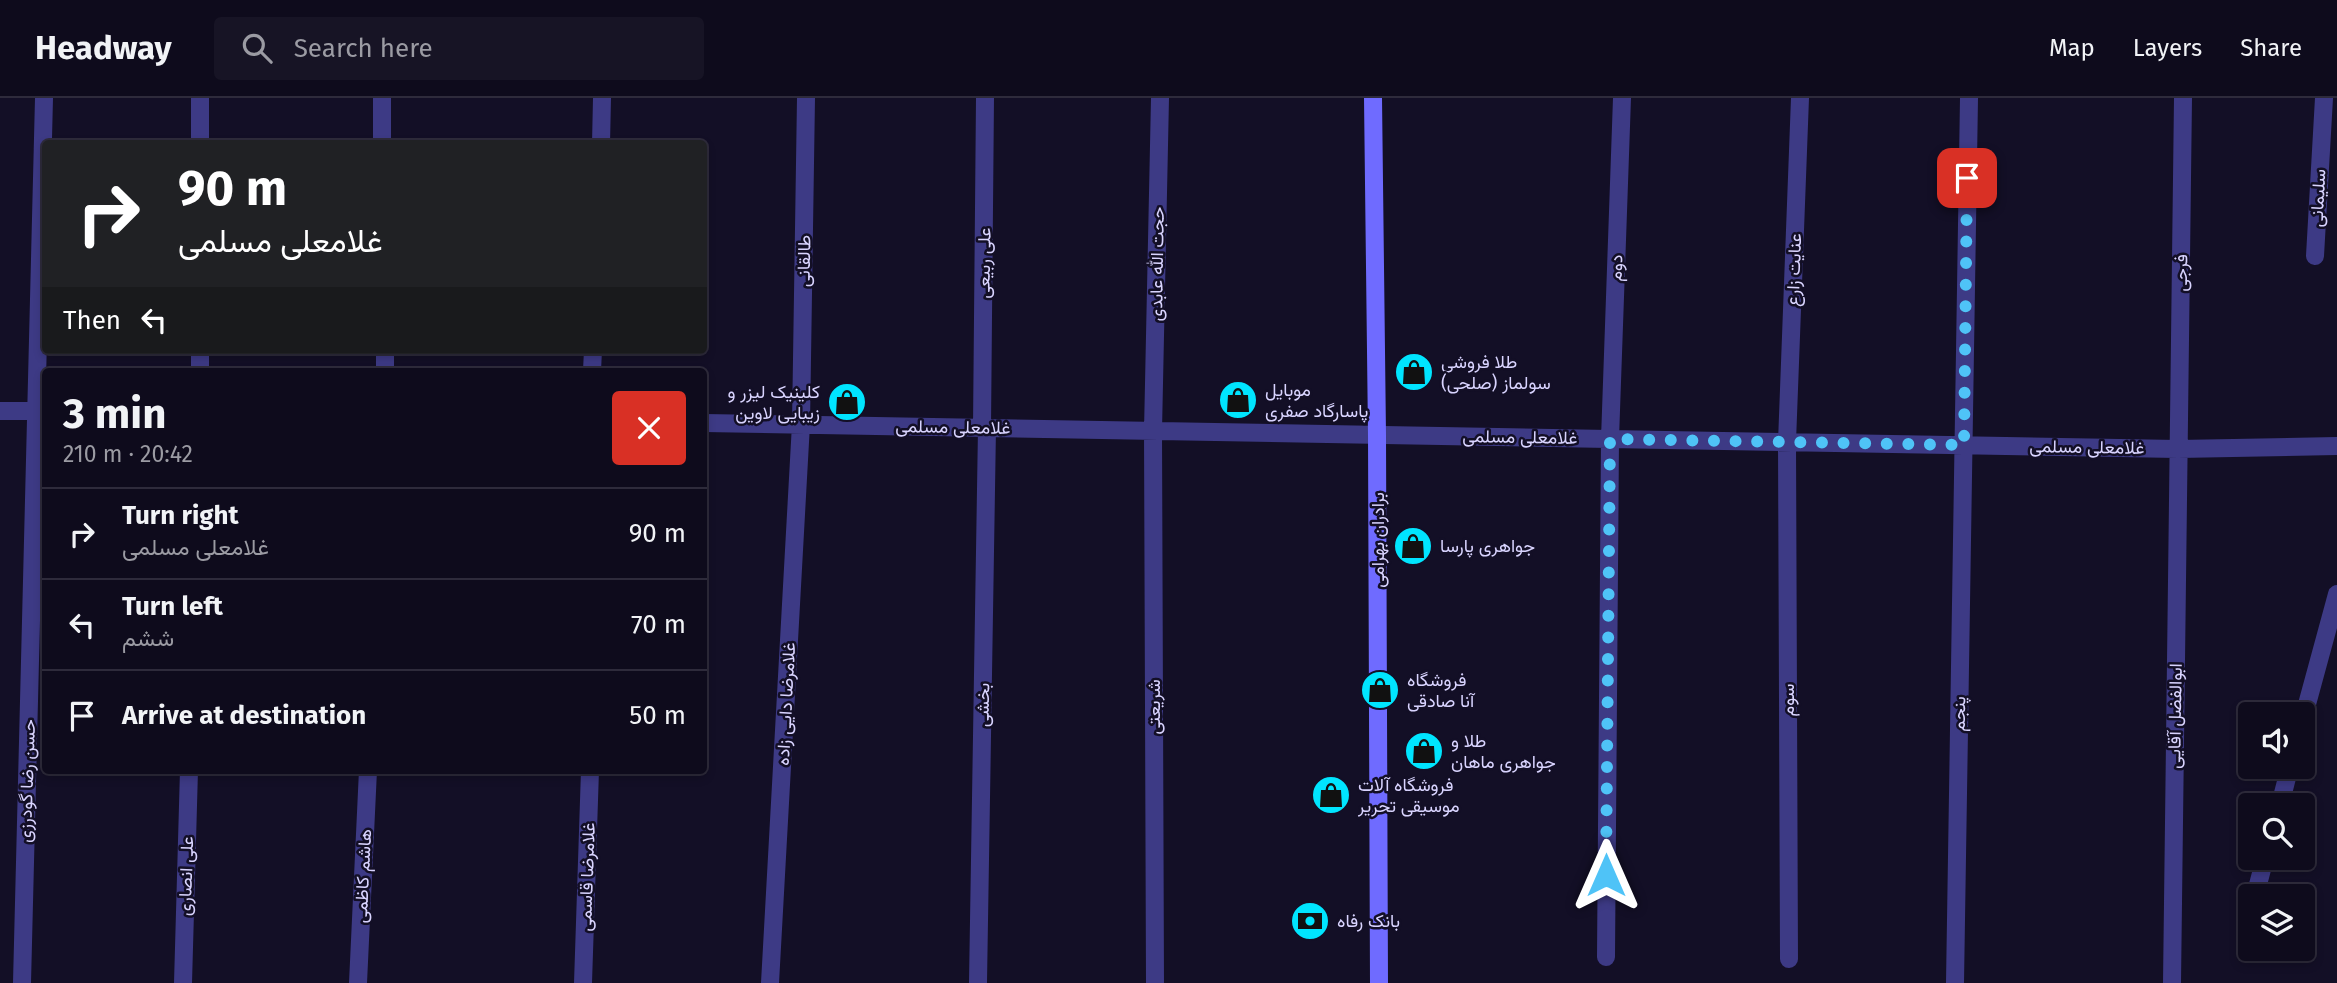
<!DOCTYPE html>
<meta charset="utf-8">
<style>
:root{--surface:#0e0b1c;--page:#171425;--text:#f1f3f6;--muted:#9b9ba3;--line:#2e2b3b}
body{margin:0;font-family:"Fira Sans",Vazirmatn,sans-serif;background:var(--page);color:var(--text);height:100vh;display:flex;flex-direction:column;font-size:26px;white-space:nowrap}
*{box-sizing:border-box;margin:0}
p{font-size:23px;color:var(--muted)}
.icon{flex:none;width:38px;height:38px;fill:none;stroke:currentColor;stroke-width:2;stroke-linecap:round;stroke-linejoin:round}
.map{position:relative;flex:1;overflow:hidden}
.sheet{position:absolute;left:42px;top:270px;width:665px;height:406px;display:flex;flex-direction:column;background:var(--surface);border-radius:7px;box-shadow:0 4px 10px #0003,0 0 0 2px var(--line)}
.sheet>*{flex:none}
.hud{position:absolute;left:42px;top:42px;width:665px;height:214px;border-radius:7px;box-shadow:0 4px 10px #0003,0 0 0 2px var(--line);background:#202124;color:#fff;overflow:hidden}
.fabs{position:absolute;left:2238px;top:604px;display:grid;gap:14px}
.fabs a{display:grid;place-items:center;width:77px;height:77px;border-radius:7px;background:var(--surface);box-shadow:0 4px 10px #0003,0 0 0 2px var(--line);font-size:35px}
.pin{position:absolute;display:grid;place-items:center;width:60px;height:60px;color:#fff;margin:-30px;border-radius:14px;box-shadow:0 4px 10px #0006}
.me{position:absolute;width:77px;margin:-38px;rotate:0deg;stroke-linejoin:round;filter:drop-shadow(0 0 5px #0008)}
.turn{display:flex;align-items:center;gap:24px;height:147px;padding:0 21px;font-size:32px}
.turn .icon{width:91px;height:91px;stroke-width:2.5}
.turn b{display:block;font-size:49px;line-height:60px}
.then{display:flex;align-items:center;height:66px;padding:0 21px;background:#0003;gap:14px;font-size:26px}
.round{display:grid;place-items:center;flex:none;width:74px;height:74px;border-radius:7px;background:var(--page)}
.overview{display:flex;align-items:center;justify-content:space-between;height:119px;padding:0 21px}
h1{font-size:42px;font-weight:700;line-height:52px}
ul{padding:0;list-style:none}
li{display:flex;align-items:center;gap:21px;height:91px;padding:0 21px;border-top:2px solid var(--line)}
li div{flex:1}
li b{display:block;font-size:26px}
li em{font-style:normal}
header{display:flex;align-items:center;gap:42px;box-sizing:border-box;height:98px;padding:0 35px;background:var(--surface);border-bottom:2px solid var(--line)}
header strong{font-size:33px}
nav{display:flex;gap:38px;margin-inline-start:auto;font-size:24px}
.search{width:490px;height:63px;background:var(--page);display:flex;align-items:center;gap:18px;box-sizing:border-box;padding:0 24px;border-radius:7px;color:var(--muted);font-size:26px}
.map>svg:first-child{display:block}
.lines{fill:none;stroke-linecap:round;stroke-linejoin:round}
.street{stroke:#3d3a85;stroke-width:18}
.secondary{stroke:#6f6bff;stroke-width:18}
.route{stroke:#4fc3f7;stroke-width:12;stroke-dasharray:0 21.6}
.labels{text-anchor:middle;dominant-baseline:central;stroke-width:5;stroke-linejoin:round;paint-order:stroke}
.street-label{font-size:18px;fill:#d9d4ff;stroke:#130f26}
.poi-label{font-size:18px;fill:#d9d4ff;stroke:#130f26;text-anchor:start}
</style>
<header>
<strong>Headway</strong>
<div class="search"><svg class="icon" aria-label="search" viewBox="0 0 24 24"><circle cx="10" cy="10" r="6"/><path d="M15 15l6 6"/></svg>Search here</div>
<nav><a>Map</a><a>Layers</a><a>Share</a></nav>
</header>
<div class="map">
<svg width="2337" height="885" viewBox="0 0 2337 885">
<rect width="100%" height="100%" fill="#130f26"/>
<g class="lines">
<path class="street" d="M200 0V46
M382 0V46
M601 46 602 0
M2315 158 2324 0
M200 252V273
M385 252V273
M592 273 593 252
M0 313H46
M704 325 2178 351 2337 348
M982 329 985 0
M2303 621 2337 496
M2280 707 2290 668
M2255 798 2265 760
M1606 859 1610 341 1622 0
M1789 861 1787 344 1800 0
M22 885 44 0
M183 885 189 672
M358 885 368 672
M583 885 590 672
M770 885 801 326 806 0
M978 885 987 330
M1155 885 1153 333 1160 0
M1955 885 1969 0
M2172 885 2183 0"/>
<path class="secondary" d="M1373 0 1377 337 1379 885"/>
</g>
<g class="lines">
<path class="route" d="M1606 777 1610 341 1964 347 1967 80"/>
</g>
<defs>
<symbol id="shop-disc" viewBox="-11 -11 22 22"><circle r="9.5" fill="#00e5ff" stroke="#130f26"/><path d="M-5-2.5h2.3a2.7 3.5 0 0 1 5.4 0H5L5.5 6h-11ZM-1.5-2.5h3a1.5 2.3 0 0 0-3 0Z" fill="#111"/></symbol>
<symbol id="bank-disc" viewBox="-11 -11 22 22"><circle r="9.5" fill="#00e5ff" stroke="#130f26"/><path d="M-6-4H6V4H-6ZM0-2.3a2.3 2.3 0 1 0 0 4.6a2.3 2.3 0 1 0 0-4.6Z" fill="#111"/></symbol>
</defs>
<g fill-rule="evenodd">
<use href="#shop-disc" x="1392" y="252" width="44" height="44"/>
<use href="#shop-disc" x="1216" y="280" width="44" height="44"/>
<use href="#shop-disc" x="825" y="282" width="44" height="44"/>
<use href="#shop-disc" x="1391" y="426" width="44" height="44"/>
<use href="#shop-disc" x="1358" y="570" width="44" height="44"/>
<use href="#shop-disc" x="1402" y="631" width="44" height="44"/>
<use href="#shop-disc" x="1309" y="675" width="44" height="44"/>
<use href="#bank-disc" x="1288" y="801" width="44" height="44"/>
</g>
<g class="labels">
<g class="street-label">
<text transform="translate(2318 100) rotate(-87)">سلیمانی</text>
<text transform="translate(804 163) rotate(-89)">طالقانی</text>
<text transform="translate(984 165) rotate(-89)">علی ربیعی</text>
<text transform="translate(1157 166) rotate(-89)">حجت الله عابدی</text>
<text transform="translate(1616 170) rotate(-88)">دوم</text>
<text transform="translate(1794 172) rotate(-88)">عنایت زارع</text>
<text transform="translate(2181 175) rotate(-89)">فرجی</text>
<text transform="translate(953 329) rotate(1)">غلامعلی مسلمی</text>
<text transform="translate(1520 339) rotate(1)">غلامعلی مسلمی</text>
<text transform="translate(2087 349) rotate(1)">غلامعلی مسلمی</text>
<text transform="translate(1378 442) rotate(-90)">برادران بهرامی</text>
<text transform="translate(1788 602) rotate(-90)">سوم</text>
<text transform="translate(786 606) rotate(-87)">غلامرضا دایی زاده</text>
<text transform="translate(983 607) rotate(-89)">بخشی</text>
<text transform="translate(1154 609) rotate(-90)">شریعتی</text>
<text transform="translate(1959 616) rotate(-89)">پنجم</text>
<text transform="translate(2175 618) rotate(-89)">ابوالفضل آقایی</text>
<text transform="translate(27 683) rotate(-88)">حسن رضا گودرزی</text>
<text transform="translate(186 778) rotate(-88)">علی انصاری</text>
<text transform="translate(363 778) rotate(-87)">هاشم کاظمی</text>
<text transform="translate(587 779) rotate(-88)">غلامرضا قاسمی</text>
</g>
<g class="poi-label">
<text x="1441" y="264">طلا فروشی<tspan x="1441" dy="21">سولماز (صلحی)</tspan></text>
<text x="1265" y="292">موبایل<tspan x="1265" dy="21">پاسارگاد صفری</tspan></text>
<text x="820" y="294" text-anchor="end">کلینیک لیزر و<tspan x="820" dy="21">زیبایی لاوین</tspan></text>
<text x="1440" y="448">جواهری پارسا</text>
<text x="1407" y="582">فروشگاه<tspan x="1407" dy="21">آنا صادقی</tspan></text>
<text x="1451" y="643">طلا و<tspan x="1451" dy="21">جواهری ماهان</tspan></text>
<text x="1358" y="687">فروشگاه آلات<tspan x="1358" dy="21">موسیقی تحریر</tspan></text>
<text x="1337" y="823">بانک رفاه</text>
</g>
</g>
</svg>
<div class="fabs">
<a><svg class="icon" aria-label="sound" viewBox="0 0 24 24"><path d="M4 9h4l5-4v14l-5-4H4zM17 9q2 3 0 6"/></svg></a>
<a><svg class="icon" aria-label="search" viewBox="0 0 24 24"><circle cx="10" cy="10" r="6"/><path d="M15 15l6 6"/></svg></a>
<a><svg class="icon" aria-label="layers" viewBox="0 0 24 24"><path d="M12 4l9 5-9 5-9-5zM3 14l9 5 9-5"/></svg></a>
</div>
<div class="pin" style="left:1967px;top:80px;background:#d93025"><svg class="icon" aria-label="arrive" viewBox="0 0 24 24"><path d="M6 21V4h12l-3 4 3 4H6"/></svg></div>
<svg class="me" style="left:1606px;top:777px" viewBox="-20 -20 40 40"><path d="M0-17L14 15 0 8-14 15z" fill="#4fc3f7" stroke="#fff" stroke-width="4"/></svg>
<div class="hud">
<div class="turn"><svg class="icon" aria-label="right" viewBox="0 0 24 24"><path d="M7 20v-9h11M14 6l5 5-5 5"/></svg><div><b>90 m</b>غلامعلی مسلمی</div></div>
<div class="then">Then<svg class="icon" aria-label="left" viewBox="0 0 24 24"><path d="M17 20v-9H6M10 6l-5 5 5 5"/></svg></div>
</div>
<section class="sheet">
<div class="overview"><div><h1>3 min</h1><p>210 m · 20:42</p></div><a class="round" style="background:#d93025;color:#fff"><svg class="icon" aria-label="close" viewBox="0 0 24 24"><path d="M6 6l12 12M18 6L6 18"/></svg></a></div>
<ul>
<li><svg class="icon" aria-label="right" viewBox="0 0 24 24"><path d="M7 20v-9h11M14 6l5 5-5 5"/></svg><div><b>Turn right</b><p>غلامعلی مسلمی</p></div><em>90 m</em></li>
<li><svg class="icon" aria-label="left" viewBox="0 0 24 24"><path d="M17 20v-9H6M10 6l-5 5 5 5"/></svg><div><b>Turn left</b><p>ششم</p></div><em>70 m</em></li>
<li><svg class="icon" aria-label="arrive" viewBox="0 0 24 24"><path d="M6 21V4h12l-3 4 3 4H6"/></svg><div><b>Arrive at destination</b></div><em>50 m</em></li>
</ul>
</section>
</div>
